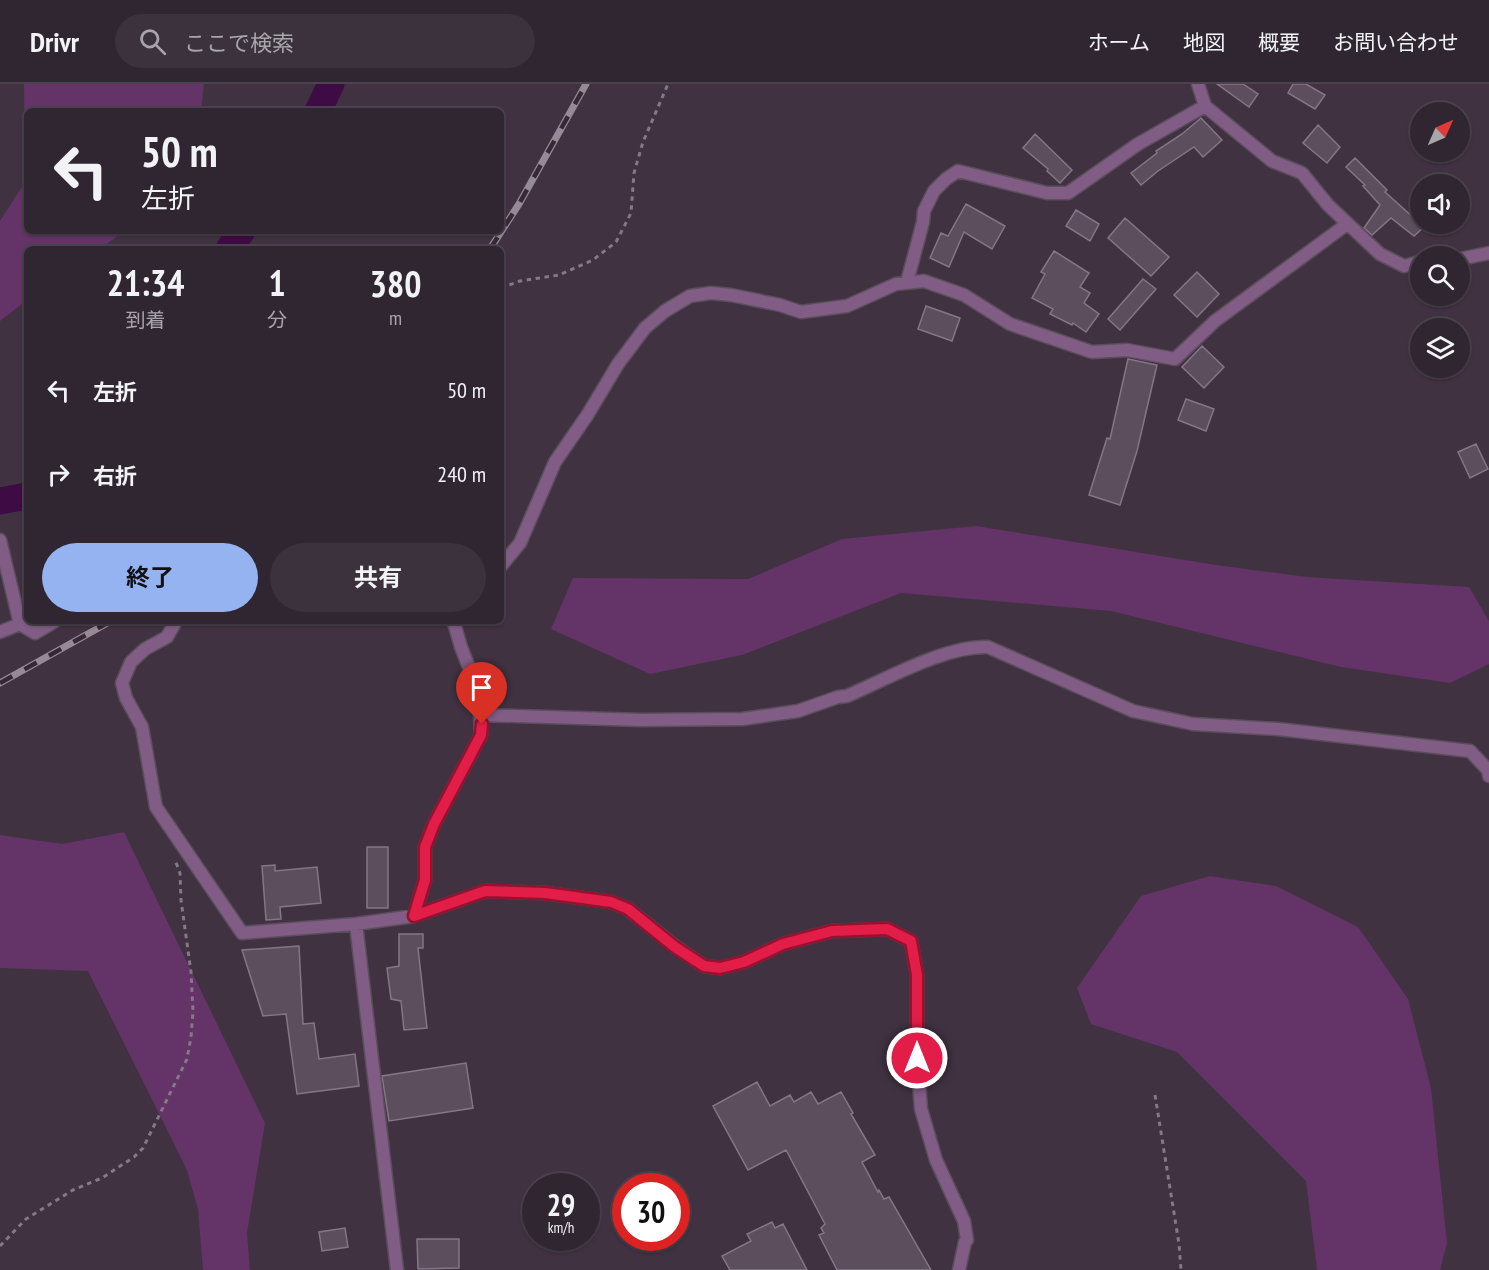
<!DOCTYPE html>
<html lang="ja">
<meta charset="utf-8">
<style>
:root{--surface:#302631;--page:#3c323d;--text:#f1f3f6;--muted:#a8a5ab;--line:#4b434d;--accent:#95b2f1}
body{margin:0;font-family:"PT Sans Narrow","Noto Sans JP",sans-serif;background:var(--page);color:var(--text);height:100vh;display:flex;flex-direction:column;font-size:22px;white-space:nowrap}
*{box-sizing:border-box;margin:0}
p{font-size:20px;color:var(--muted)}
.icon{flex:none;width:33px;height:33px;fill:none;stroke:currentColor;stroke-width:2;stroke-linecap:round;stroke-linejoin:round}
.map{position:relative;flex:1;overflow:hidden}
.details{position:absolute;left:24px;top:162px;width:480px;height:378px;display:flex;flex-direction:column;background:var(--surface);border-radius:9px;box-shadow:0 2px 4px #0004,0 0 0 2px var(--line)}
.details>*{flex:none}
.guide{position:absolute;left:24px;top:24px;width:480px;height:126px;border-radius:9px;box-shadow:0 2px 4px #0004,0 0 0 2px var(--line);background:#302631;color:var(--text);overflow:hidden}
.needle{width:39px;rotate:45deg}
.tools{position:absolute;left:1410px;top:18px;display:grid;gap:12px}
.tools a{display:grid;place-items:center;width:60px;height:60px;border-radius:50%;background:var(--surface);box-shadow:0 2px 4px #0004,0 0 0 2px var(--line);font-size:30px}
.speed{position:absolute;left:522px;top:1089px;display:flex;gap:12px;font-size:30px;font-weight:700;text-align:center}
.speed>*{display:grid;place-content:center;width:78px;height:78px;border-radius:50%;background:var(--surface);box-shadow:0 2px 4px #0004,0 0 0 2px var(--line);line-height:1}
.speed small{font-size:15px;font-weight:400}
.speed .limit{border:9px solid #d22;background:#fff;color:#111}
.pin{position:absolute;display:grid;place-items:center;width:51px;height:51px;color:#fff;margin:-62px -26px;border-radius:50% 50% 50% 0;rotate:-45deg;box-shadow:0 0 6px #0007}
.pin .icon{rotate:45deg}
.me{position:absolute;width:66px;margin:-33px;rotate:0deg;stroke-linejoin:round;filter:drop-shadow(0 0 4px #0008)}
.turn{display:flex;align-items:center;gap:21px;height:126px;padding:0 18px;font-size:27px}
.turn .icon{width:78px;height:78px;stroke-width:2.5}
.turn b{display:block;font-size:42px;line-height:51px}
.eta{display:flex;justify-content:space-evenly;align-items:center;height:102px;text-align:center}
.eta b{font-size:36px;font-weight:700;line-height:42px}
.primary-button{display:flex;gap:12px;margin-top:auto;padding:12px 18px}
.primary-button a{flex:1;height:69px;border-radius:36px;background:var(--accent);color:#111;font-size:24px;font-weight:700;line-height:69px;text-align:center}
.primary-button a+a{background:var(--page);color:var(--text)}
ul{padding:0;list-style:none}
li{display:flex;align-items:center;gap:18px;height:84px;padding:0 18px}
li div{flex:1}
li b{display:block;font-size:22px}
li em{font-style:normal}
header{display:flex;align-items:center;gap:36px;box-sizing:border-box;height:84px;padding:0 30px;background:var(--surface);border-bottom:2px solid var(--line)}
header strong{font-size:28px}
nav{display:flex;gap:33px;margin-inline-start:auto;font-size:21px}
.search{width:420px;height:54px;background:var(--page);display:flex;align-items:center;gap:15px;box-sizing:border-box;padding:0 21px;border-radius:33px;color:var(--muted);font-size:22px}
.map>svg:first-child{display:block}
.green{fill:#643368}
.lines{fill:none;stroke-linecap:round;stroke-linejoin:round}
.river{stroke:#3f0b44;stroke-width:27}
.building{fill:#5d4e5e;stroke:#867587;stroke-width:1.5}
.minor-casing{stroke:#5b4e5c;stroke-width:15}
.path{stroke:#847985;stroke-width:3;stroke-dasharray:4.5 4.5;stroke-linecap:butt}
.minor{stroke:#815c84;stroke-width:12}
.rail-casing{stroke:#958a95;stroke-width:7}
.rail{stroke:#362837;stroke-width:4.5;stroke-dasharray:14;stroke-linecap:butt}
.route-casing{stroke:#92132f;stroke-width:15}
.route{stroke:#e11d48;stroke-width:10}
</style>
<header>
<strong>Drivr</strong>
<div class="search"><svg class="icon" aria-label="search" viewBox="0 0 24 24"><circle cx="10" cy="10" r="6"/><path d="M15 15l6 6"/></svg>ここで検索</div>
<nav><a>ホーム</a><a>地図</a><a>概要</a><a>お問い合わせ</a></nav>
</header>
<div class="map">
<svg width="1489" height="1186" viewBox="0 0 1489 1186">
<rect width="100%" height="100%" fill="#403241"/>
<path class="green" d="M24 0H204L201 27H27V147H125L99 165H27V216L0 237V137L25 98Z
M976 442 1216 481 1307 493 1469 503 1489 537V580L1450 599 1341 583 1111 527 901 509 742 571 650 590 551 545 573 494 748 495 842 455Z
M124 748 265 1039 247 1149 250 1186H203L198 1125 187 1086 88 887 0 884V751L62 760Z
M1210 792 1276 802 1358 843 1408 915 1431 1004 1447 1159 1440 1186H1317L1306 1097 1177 968 1091 940 1077 904 1141 812Z"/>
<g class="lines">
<path class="river" d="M318 27 331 0
M229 165 242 147
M0 417 27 412"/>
</g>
<path class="building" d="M1217 0H1243L1258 10 1249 23Z
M1293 0H1306L1325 11 1315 25 1288 9Z
M1201 34 1222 56 1203 73 1194 63 1158 87 1141 101 1131 89 1157 69 1156 67 1182 50Z
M1318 41 1340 63 1327 79 1303 59Z
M1035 50 1072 86 1060 99 1047 87 1048 85 1023 64Z
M1355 74 1387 106 1385 108 1424 143 1414 152 1391 134 1372 151 1364 144 1380 121 1363 102 1365 101 1346 83Z
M966 120 1005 142 992 165 964 148 949 183 930 174 941 149 948 152Z
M1076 126 1099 140 1090 157 1066 142Z
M1125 134 1169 173 1151 192 1108 154Z
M1054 167 1089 189 1080 203 1090 209 1084 219 1099 230 1086 248 1073 239 1072 241 1050 230 1053 225 1032 214 1045 190 1041 188Z
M1197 188 1219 210 1197 233 1174 211Z
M1143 195 1156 205 1120 246 1108 235Z
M926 222 960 234 952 257 918 245Z
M1202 262 1224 283 1204 304 1182 283Z
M1128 275 1157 281 1137 367 1120 421 1089 411 1107 354 1110 355Z
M1186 315 1214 325 1206 347 1178 336Z
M1476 360 1488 385 1470 394 1458 368Z
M367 763H388V824H367Z
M275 781V787L317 783 321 819 280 823 281 835 266 836 262 782Z
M399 850H423V864H418L427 944 404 946 401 917 391 915 387 884 399 882Z
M299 862 303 940 314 939 319 975 355 970 359 1002 297 1010 286 930 263 932 242 866Z
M466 979 473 1024 389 1037 382 992Z
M757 998 770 1022 790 1011 794 1018 811 1008 818 1020 841 1008 853 1029 851 1030 875 1071 862 1078 878 1108 879 1106 884 1115 889 1113 931 1186H837L819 1151 824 1149 821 1144 825 1140 786 1066 748 1086 713 1022Z
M772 1138 775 1144 783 1140 807 1186H730L722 1172 751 1157 747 1150Z
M345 1144 348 1163 322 1167 319 1148Z
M417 1155H459V1184L418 1185Z"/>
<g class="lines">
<defs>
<path id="minor" d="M1198 0 1205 22
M1460 175 1489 169
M907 198 923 138 924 127 934 107 946 95 958 87 1047 109H1068L1138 60 1205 22 1272 77 1302 89 1328 121 1380 170 1404 182 1420 178
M0 456 20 540
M501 482 520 459 555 378 588 330 618 280 645 244 665 227 690 212 711 209 731 211 780 221 801 228 847 222 896 200 924 197 964 211 1010 240 1092 268 1127 266 1175 275 1215 237 1347 140
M176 537 167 553 145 565 131 578 122 599 126 614 142 643 156 723 242 849 356 840 414 832 485 807 545 809 611 818 628 825 676 863 704 882 720 884 744 878 783 860 832 847 887 845 911 857 917 891V974L921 1025 936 1076 964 1137 967 1156 965 1158 959 1186
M0 548 20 540 35 549 55 537
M481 631 641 636 743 635 798 627 838 613 847 612C887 595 946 561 988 563L1133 627 1193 640 1278 645 1470 667 1488 686 1489 692
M414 832 425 796V763L434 740 481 651 479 609 461 563 454 539 456 537
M356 840 397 1186"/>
</defs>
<use href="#minor" class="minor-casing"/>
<path class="path" d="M501 204 520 197 559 191 593 176 616 158 631 129 634 89 643 58 668 0
M1155 1011 1179 1160 1181 1186
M0 1162 26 1135 73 1106 102 1094 134 1073 143 1064 187 975 191 953 193 927 191 888 181 816 180 789 175 776"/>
<use href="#minor" class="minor"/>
<defs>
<path id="rail" d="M490 165 519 120 586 0
M0 599 111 537"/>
</defs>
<use href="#rail" class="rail-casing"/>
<use href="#rail" class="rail"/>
</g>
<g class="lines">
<defs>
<path id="route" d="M482 640 481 651 434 740 425 763V796L414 832 485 807 545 809 611 818 628 825 675 863 704 882 720 884 744 878 783 860 832 847 887 845 911 857 917 891V974"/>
</defs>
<use href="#route" class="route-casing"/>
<use href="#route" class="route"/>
</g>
</svg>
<div class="tools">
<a><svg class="needle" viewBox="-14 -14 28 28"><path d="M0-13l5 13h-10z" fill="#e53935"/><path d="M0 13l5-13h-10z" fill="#a8a5ab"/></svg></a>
<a><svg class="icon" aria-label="sound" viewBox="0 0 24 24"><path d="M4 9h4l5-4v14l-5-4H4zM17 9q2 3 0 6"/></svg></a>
<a><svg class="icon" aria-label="search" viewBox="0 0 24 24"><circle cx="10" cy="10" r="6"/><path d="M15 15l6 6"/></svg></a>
<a><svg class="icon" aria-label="layers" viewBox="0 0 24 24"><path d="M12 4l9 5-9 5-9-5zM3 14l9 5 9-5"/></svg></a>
</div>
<div class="speed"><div>29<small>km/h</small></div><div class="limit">30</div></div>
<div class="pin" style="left:482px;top:640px;background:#d93025"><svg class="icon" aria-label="arrive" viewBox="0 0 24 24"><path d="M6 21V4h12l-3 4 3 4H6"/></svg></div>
<svg class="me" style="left:917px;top:974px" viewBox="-20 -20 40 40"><circle r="17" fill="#e11d48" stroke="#fff" stroke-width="3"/><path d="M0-11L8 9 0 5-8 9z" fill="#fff"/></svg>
<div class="guide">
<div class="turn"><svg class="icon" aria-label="left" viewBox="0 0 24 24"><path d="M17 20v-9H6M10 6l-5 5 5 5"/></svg><div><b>50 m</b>左折</div></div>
</div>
<section class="details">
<div class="eta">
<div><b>21:34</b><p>到着</p></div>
<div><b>1</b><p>分</p></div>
<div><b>380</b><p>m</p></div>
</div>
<ul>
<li><svg class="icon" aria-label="left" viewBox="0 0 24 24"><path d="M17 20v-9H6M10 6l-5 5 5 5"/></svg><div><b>左折</b></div><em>50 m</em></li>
<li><svg class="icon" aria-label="right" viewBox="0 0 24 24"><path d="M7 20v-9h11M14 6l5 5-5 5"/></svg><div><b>右折</b></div><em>240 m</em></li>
</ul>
<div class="primary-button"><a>終了</a><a>共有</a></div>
</section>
</div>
